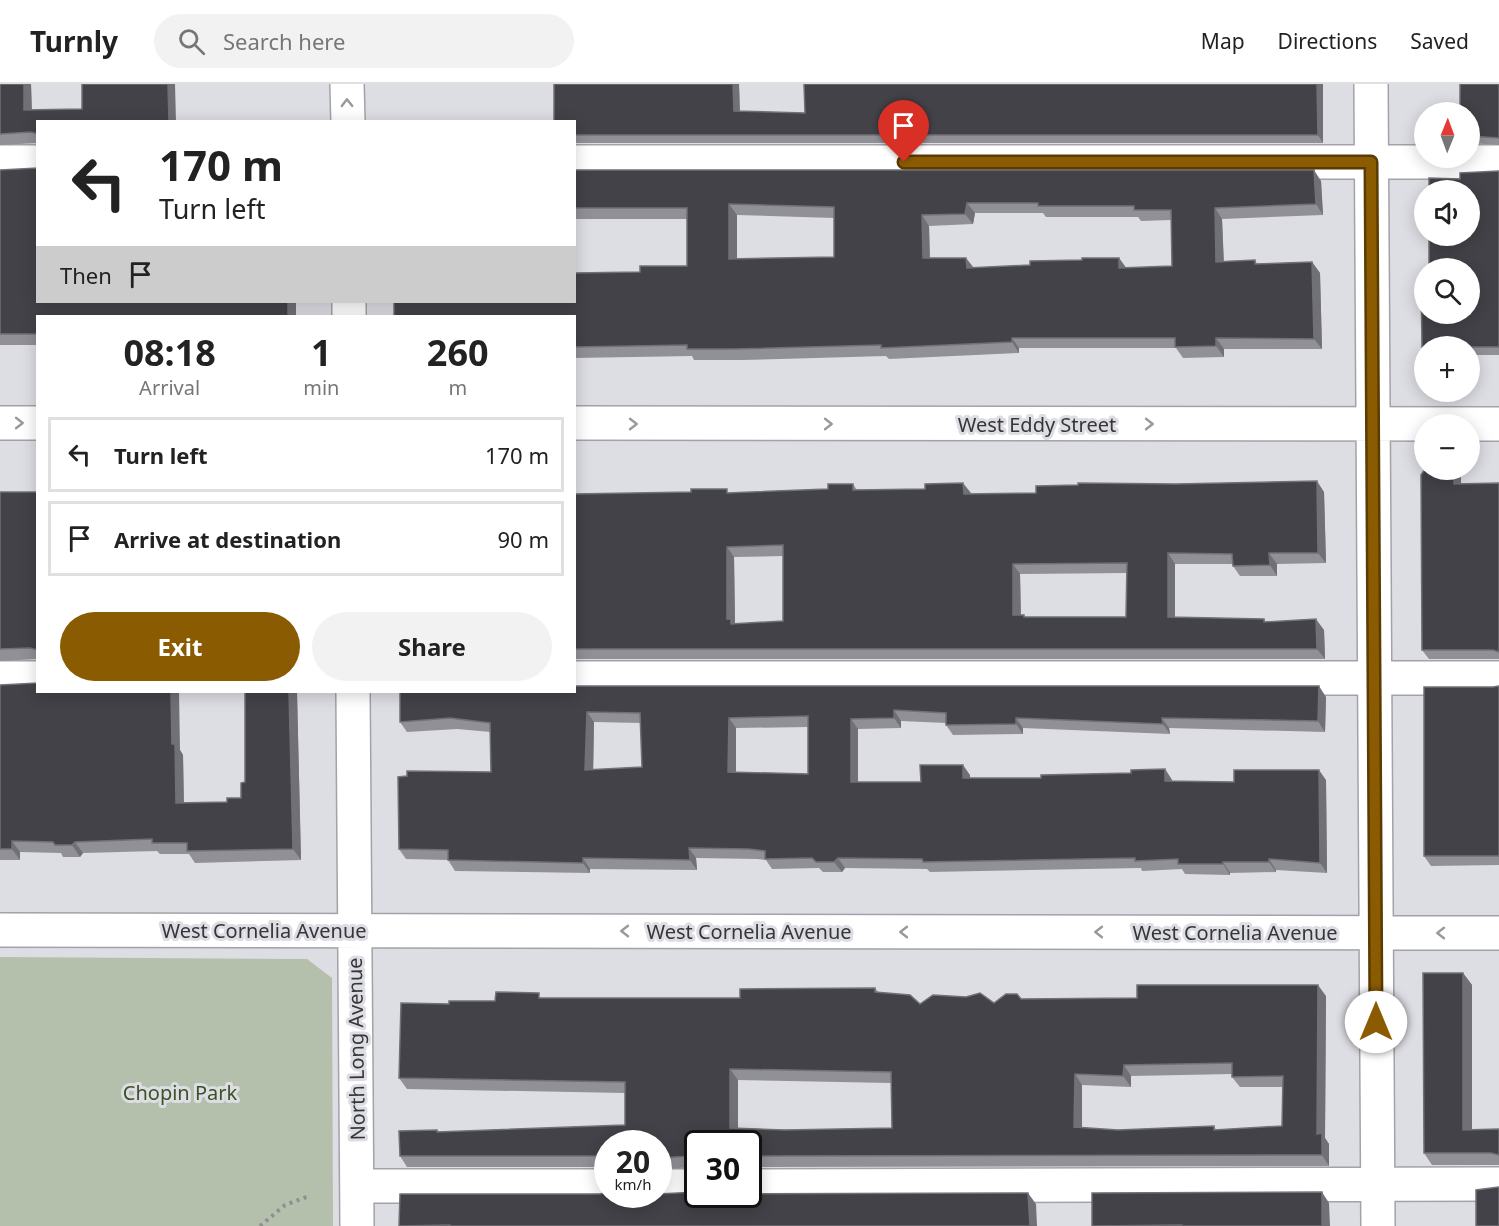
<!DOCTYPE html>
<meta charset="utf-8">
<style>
:root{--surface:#fff;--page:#f2f2f2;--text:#222;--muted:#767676;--line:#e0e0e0;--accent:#8b5b02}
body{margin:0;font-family:"Noto Sans",sans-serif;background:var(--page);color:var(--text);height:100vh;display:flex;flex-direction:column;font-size:22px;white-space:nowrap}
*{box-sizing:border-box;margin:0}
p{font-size:20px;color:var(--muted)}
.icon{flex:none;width:33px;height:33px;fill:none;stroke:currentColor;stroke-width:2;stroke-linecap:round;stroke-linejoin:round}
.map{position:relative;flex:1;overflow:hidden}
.drawer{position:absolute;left:36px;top:231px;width:540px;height:378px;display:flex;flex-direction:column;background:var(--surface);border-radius:0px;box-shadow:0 3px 15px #0003}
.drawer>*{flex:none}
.banner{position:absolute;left:36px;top:36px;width:540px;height:183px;border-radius:0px;box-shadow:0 3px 15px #0003;background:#fff;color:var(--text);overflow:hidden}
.needle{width:39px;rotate:1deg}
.buttons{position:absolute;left:1414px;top:18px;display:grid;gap:12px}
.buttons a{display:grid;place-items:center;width:66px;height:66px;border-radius:50%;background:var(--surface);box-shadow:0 3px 15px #0003;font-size:30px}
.speed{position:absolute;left:594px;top:1046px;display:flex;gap:12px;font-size:30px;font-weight:700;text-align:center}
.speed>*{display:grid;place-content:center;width:78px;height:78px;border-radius:50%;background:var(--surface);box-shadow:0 3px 15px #0003;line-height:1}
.speed small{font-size:15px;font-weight:400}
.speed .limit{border:3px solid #111;border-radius:9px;background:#fff;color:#111}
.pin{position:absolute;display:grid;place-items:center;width:51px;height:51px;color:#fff;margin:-62px -26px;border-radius:50% 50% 50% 0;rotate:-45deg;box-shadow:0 0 6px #0007}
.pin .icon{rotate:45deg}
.me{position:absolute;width:66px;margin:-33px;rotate:0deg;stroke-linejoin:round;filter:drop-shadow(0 0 4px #0008)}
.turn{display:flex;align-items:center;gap:21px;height:126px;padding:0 24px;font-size:27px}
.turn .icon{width:78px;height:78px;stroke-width:2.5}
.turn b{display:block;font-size:42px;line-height:51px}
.then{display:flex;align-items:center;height:57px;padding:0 24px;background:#0003;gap:12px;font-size:22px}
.eta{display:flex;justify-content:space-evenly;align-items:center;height:102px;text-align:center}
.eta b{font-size:36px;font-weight:700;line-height:42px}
.primary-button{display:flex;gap:12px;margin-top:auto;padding:12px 24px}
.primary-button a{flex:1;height:69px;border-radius:36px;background:var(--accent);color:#fff;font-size:24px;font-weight:700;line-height:69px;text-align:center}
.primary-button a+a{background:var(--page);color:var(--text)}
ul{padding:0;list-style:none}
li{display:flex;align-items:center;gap:18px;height:75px;margin:0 12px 9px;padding:0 12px;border:3px solid var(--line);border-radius:0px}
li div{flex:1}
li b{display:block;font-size:22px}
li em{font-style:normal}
header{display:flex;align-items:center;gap:36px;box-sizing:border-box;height:84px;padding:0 30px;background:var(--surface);border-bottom:2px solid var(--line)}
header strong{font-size:28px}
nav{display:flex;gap:33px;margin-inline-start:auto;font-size:21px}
.search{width:420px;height:54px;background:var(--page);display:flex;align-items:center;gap:15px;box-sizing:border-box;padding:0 21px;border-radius:33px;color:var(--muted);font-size:22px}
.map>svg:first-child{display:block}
.green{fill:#b5c0ac}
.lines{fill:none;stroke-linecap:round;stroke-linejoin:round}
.minor-casing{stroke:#a3a2a9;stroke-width:36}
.path{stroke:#8e8e93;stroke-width:4;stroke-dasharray:3 4.5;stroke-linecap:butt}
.minor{stroke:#fff;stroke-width:33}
.wall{fill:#909096;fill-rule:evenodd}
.shaded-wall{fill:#717077}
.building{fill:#434248;stroke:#717077;stroke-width:1.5;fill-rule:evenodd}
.oneway{stroke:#9a9a9c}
.route-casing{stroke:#5a3b01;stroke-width:15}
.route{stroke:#8b5b02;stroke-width:10}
.labels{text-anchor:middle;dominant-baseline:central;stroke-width:6;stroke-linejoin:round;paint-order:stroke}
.street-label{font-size:20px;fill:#363639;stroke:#dddde4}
.park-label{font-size:20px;fill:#3c5226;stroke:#dddde4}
</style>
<header>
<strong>Turnly</strong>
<div class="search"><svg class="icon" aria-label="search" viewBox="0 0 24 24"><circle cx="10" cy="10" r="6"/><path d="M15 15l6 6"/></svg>Search here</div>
<nav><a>Map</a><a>Directions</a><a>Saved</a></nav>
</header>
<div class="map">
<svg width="1499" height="1142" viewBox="0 0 1499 1142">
<rect width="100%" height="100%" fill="#dddde4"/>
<path class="green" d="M0 873 307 875 332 894 333 1142H0Z"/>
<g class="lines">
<defs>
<path id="minor" d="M347 0 348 38
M1371 0 1378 1142
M0 78H38
M574 78H1499
M349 218V232
M0 339H38
M574 339 1499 340
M0 594H38
M574 594H1499
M353 608 357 1142
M0 846 1499 849
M357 1102H608
M658 1102H698
M748 1102 1499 1100"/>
</defs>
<use href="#minor" class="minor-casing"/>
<path class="path" d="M260 1142 285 1121 309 1112"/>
<use href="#minor" class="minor"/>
</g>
<path class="wall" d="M0 0H31L32 26 38 38V59L0 61Z
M554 0H739L740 27 805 29 1323 0V59H574V38Z
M1499 0V61L1470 59V28Z
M0 86 38 218H296V232H38V261H0Z
M574 86 1321 97 1323 131 1222 135 1224 177 1255 176 1257 180 1312 178 1320 189 1322 265H1224V273L1183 274 1176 264H1019V269L889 275 886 272 742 276H694L692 272 574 274V232L640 188 687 182V135H574ZM975 129H1043L1046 133H1138L1141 137 1171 136 1172 182 1126 184 1119 174 1082 176 1030 181 973 184 930 174 929 142 973 140ZM737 131 834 134V173L737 175Z
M1499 87V271H1470V262H1425V268L1422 263 1425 230 1460 95Z
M1461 391V400L1499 399V575H1429L1422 566Z
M853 400 857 406 971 410 1324 408 1326 479 1277 480V492H1240L1233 482V480H1175V533L1264 535 1266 538 1324 546 1325 575H574V410L729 409 828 405ZM783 472V537L735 540 734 473ZM1127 489 1126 533H1026L1021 531 1020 490Z
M0 408H38V575L0 577Z
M0 601 180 666 183 671 184 719 227 718 241 714 245 698 297 608 301 776 195 779 189 770H160L157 767 83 769 80 773H63L61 769 20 768V776H0Z
M1499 602V781L1431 782 1424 772 1493 603Z
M400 608 1326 613 1325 648 1169 644 1170 650 1023 644V650L953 651 946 641V639L901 637V644L858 645V698H921L970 691V694H1041L1131 689 1165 685 1172 696V697L1234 698 1326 696 1327 789 1276 786V788L1230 789V791L1185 790 1182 785 1142 787 1141 784 930 788 927 785 845 784 842 788H823L819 784 772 785 766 776 757 775 696 774 697 786 590 785V789L455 787 448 776 406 775 399 765 491 688V648L457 645 407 648 400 638ZM594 638 641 639 642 683 593 686ZM808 643V690L736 688V644Z
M1463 889 1472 901V1046L1499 1045V1081H1432L1424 1069Z
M875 904 878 908 920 920 994 919 1021 915 1326 912 1325 1054 1329 1060V1082L748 1083V1059H698V1083L658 1085V1059H608V1083H407L400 1072 437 1046 439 1048 625 1041V1009L407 1005 399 994 449 920 542 914H740ZM1232 990V993L1240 1003H1283L1282 1042 1216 1046 1214 1042 1118 1046 1082 1044V1001L1131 1003V992ZM738 996 891 999 892 1044 785 1046 738 1044Z"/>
<path class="shaded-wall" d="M24 0H31L32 37 24 26Z
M168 0H175L176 38H169Z
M733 0H739L740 35 734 27Z
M1317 0H1323V59L1318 51Z
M1314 86 1321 97 1323 131 1316 120Z
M967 119 975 129 973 140 965 130Z
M729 120 737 131V186L729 175Z
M1215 124 1222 135 1224 188 1216 178Z
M922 131 929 142 930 184 923 174Z
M966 174 974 184H967Z
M1119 174 1127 185 1119 184Z
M1312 178 1320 189 1322 265 1314 255Z
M288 218H296V232H288Z
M1012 254 1019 264V269L1012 258Z
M1216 254 1224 265V273L1216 262Z
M1454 386H1457L1461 391V409L1454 400Z
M1317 397 1324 408 1326 479 1318 469Z
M963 399 971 409V420L964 410Z
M727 463 734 473 735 540 738 550 727 535Z
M1168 469 1175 480V543L1168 533Z
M1269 469 1277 480V492L1270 481Z
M1013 480 1020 490 1021 541 1013 531Z
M1316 535 1324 546 1325 575 1317 565Z
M1319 602 1326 613 1325 648 1318 637Z
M171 608H179L180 666 183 671 184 730 176 719 172 660Z
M289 608H297L301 776 293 765Z
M894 626 901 637V644L894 634Z
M587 628 594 638 593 697 585 686Z
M729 634 736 644V698L728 688Z
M1016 634 1023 644V650L1016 640Z
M1162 634 1169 644 1170 650 1163 640Z
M851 635 858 645V709L851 698Z
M963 681 970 691V704L963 694Z
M1165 685 1172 696V708L1165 697Z
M1319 686 1326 696 1327 789 1320 779Z
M12 757 20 768V776L12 765Z
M75 758 83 769 80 773 72 761Z
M689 764 696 774 697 786 690 776Z
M583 774 590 785V789L583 779Z
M838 774 845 784 842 788 834 778Z
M1269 775 1276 786V788L1269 778Z
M1223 778 1230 789V791L1223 780Z
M1463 889 1472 901V1058L1463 1046Z
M1318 901 1326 912 1325 1054 1329 1060V1082L1322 1071 1317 1050Z
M1124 981 1131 992V1003L1123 992Z
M730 985 738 996V1055L730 1044Z
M1075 990 1082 1001V1054L1074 1043Z
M1322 1108 1329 1119 1330 1142H1322Z
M1028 1109 1036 1120 1037 1142H1030Z"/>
<path class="building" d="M0 0H24V26L82 25V0H168L169 38H38V50L31 48 0 50Z
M554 0H733L734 27 805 29 804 0H1317L1318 51H574V38H554Z
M1460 0H1499V54L1470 52V28H1460Z
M38 84V218H288V232H38V250H0V86Z
M574 86H1314L1316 120 1215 124 1216 178 1255 176V180L1312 178 1314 255 1216 254V262L1175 263V254H1012V258L881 264V261L734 265H687V261L574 263V232H394V218H574V189L640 188V182H687V124H574ZM967 119H1038V122H1134V126H1171L1172 182 1119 184V174H1082V176L1030 177V181L967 184 966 174H923L922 131 965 130ZM729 120 834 123V173L729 175Z
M1499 87V263H1470V262L1422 263 1421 195H1425V230H1470V184H1429V152H1470V106H1429V94L1460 95V89Z
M1425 385 1454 386V400L1499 399V568L1493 566H1422L1421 391Z
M1317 397 1318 469H1269L1270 481 1233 482 1232 470 1168 469V533L1264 535V538L1316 535 1317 565H574V410L691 408V405H727V409L828 405V400H853V406L925 405V400L963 399 964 410 1036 409V402L1078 401V399L1176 400ZM783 461V537L731 540V535H727V463ZM1127 479 1126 533H1024V531H1013V480Z
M0 408H38V566L30 564 0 565Z
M38 599V608H171L172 660H175L176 719 227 718V714H241V699L245 698V608H289L293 765 187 767V759H152V755L75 758 72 761H55L53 758 12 757V765H0V601Z
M574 602H1319L1318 637 1162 634 1163 640 1016 634V640L946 641V629L894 626V634L851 635V698H921L920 681H963V694H1041V691L1131 689V686L1165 685V697L1234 698V686H1319L1320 779 1269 775V778H1223V780H1178V775L1135 777V774L923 778 922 775 838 774 834 778H816L812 774 765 775V767L749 765 689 764 690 776 583 774V779L448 776V766L399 765 398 693 407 692V687L491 688 490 639 450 634 400 638V608H574ZM587 628 640 629 642 683 585 686ZM808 632V690L728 688 729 634Z
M1499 602V772H1424V603H1493Z
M1423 889H1463V1046L1499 1045V1071L1491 1069H1424Z
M1137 901H1318L1317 1050 1322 1049V1071L748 1072V1059H698V1074L691 1072 658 1074V1059H608V1074L600 1072H400L399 1047 437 1046V1048L625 1041V998L399 994 401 919 449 920V917H495L496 908 539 909V914H740V905L875 904V908L910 911 920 920 933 911 966 913 980 909 994 919 1006 910H1017L1021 915 1137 914ZM1232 979V993L1283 992 1282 1042 1214 1046V1042L1118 1046 1074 1043 1075 990 1123 992 1124 981ZM730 985 891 988 892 1044 785 1046 730 1044Z
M1499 1103V1142H1476V1106Z
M608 1108V1110H658L698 1108V1110L1028 1109 1030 1142H450V1141L399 1142 400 1110H600Z
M1322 1108V1142H1182V1141L1092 1142V1109Z"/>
<defs><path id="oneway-chevron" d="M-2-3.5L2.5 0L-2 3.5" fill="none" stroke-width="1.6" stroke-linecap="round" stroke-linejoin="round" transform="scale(1.5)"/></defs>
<g class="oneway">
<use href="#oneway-chevron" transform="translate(347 19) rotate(-91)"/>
<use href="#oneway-chevron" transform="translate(19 339)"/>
<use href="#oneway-chevron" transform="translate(633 340)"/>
<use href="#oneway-chevron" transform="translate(828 340)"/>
<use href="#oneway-chevron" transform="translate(1149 340)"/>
<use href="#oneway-chevron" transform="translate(625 847) rotate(-180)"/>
<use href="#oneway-chevron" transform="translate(904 848) rotate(-180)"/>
<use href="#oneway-chevron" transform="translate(1099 848) rotate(-180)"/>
<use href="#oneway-chevron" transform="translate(1441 849) rotate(-180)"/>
</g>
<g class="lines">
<defs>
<path id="route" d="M904 78H1371L1376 938"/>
</defs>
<use href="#route" class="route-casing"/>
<use href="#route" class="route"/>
</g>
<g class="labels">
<g class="street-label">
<text x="1037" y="340">West Eddy Street</text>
<text x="264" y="846">West Cornelia Avenue</text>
<text x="749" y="847">West Cornelia Avenue</text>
<text x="1235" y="848">West Cornelia Avenue</text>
<text transform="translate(356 965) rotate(-91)">North Long Avenue</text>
</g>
<g class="park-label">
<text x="180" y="1008">Chopin Park</text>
</g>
</g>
</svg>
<div class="buttons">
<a><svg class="needle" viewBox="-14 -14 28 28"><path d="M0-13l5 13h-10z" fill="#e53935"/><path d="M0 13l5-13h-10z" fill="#767676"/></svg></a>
<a><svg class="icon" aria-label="sound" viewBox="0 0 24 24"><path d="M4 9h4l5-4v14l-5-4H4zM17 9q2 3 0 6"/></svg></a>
<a><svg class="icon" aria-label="search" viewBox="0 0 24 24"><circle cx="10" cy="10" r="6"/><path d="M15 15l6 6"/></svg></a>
<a>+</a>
<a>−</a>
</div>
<div class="speed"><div>20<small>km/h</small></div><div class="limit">30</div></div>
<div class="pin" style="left:904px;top:78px;background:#d93025"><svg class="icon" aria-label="arrive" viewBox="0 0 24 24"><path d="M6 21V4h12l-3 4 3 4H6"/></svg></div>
<svg class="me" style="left:1376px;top:938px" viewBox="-20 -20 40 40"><circle r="19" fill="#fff"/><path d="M0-13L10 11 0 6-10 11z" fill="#8b5b02"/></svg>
<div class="banner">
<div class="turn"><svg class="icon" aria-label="left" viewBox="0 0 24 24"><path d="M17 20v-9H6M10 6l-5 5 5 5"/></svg><div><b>170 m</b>Turn left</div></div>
<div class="then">Then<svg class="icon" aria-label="arrive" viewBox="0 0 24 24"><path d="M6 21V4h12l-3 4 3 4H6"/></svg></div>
</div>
<section class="drawer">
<div class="eta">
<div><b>08:18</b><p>Arrival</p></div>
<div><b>1</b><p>min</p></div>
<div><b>260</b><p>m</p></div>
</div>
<ul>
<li><svg class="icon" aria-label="left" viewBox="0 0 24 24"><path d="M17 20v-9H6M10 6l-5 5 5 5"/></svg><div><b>Turn left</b></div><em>170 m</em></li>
<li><svg class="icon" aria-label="arrive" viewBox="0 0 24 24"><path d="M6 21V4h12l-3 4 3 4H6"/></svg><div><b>Arrive at destination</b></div><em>90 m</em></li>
</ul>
<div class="primary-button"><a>Exit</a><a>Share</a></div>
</section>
</div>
